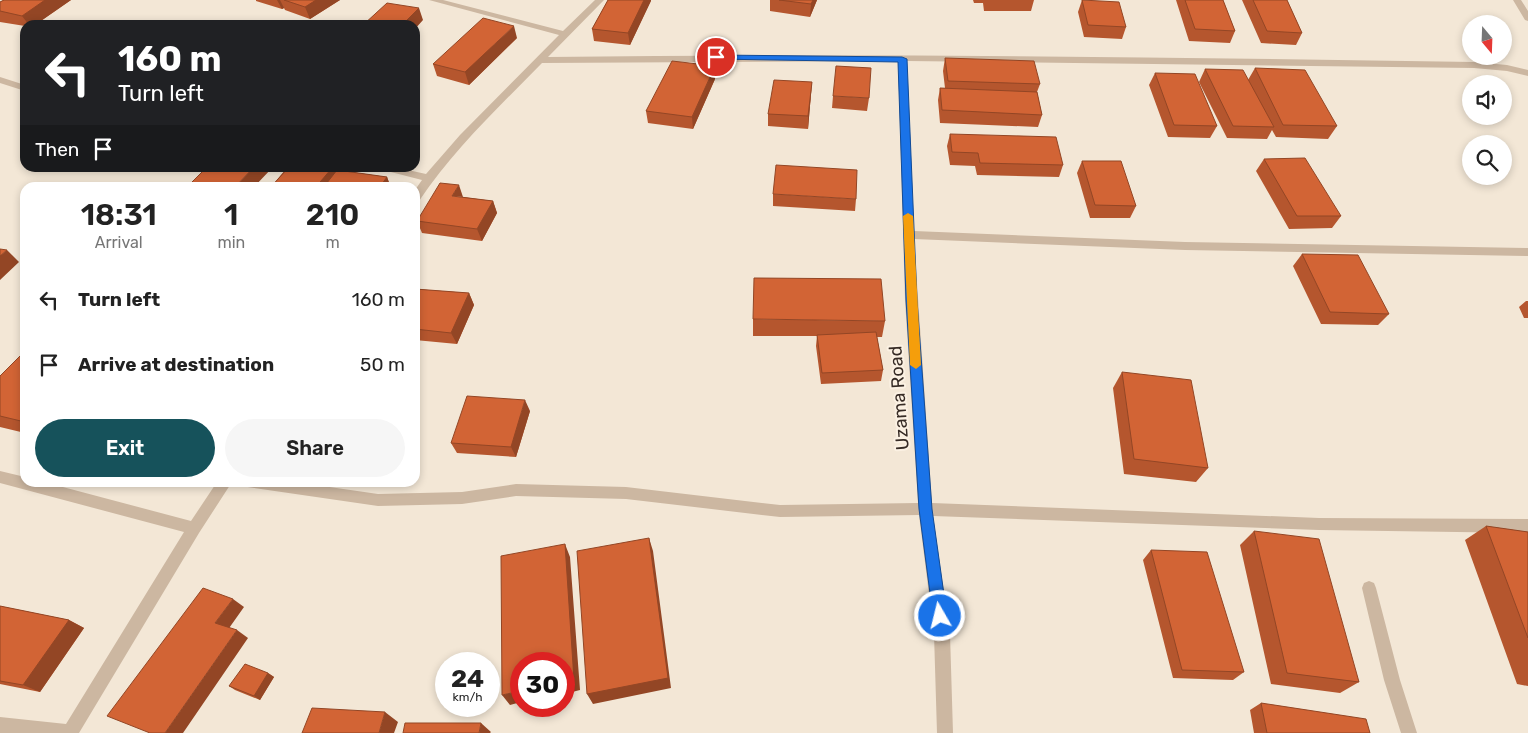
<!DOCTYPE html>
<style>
:root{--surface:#fff;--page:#f6f6f6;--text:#222;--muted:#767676;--accent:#16525b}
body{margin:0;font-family:Rubik,sans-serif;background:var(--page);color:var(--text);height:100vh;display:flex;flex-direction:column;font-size:19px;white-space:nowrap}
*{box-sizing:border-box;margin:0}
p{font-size:16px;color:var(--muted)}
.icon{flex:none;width:28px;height:28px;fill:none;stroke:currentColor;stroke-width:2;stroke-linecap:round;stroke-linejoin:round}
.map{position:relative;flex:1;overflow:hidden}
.sheet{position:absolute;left:20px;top:182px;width:400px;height:305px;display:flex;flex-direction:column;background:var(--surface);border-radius:15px;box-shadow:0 2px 8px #0003}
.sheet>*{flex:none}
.top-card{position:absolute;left:20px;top:20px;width:400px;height:152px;border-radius:15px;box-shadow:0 2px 8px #0003;background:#202124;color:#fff;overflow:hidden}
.needle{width:32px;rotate:161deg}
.controls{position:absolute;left:1462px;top:15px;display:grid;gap:10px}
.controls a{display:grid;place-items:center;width:50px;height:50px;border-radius:50%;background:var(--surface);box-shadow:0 2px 8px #0003;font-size:25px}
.speed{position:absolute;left:435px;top:652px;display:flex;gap:10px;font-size:25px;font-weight:700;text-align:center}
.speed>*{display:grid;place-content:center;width:65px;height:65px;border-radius:50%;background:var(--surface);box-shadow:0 2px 8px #0003;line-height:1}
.speed small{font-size:12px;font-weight:400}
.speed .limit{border:8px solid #d22;background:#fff;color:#111}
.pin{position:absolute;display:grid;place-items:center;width:42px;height:42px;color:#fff;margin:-21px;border:2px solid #fff;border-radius:50%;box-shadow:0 1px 5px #0007}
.me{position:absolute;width:55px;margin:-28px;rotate:352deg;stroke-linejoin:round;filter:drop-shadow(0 0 4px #0008)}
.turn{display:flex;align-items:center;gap:18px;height:105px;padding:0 15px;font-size:22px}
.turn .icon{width:65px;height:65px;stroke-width:2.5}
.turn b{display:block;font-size:35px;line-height:42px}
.then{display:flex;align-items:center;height:48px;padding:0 15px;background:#0003;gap:10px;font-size:19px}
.eta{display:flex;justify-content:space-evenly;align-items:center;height:85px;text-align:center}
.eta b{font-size:30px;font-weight:600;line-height:35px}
.action{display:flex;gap:10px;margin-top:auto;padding:10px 15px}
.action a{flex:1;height:58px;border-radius:30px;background:var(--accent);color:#fff;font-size:20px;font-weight:600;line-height:58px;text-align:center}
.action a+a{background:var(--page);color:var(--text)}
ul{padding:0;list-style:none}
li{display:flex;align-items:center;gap:15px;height:65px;padding:0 15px}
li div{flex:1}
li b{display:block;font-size:19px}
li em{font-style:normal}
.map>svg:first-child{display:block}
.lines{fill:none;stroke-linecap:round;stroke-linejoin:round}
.minor{fill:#ccb7a1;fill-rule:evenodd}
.wall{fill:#b5562e}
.shaded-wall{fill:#934625}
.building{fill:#d26435;stroke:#934625}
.route{fill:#1a73e8;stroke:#114b97}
.slow{fill:#f59e0b}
.labels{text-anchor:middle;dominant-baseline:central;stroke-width:4;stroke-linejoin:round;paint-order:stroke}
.street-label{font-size:18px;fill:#362b25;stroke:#fbf1e3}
</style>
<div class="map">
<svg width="1528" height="733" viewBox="0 0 1528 733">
<rect width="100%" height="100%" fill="#f3e7d6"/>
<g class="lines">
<path class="minor" d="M429 0H443L563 31 595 0H604L548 57C856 53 1165 57 1474 62L1507 65 1528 70V76L1507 71 1474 68 907 61 914 231 1185 242 1528 248V256L1185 250 914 239 932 503 1319 518 1528 519V533L1319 530 933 516 950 634 953 733H937L934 634 919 515 780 517 626 499 516 496 462 504 378 506 241 486 239 482H295L378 494 462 492 516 484 626 487 780 505 918 503 905 300 898 61 542 63C499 107 454 149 419 201L415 202V190L422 180 383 170 382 168H399L426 174 460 135 559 35Z
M1513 0H1521L1528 11V21L1525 20Z
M0 77 25 85V91L0 83Z
M0 471 25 477V482H44L191 521 217 482H232L199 533 79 733H0V717L66 724 184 532 0 483Z
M1369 581 1374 583 1376 588 1400 680 1417 733H1401L1384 680 1362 588 1364 583Z"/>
</g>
<path class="wall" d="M4 0H71L35 25H25V26L0 22V2Z
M256 0H340L310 19 285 10 284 8 282 9 256 1Z
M608 0H651L630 45 594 41 592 29Z
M770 0H817L810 17 770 11Z
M973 0H1034L1031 11H984L983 3H974Z
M1082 0 1126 27 1122 39 1084 37 1078 12Z
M1176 0H1223L1235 31 1230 43 1189 41Z
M1242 0H1287L1302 33 1296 45 1261 43Z
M517 38 469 85 437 76 433 64Z
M945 58 1040 84 1037 92 1042 115 1038 127 940 123 938 100 940 88H945L943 71Z
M1255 68 1337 126 1328 139 1276 137 1272 130 1267 139 1227 138 1199 82 1205 69 1248 80Z
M1155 73 1217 126 1210 138 1168 137 1149 85Z
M715 79 693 129 648 123 646 111Z
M812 82 808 129 768 126V114Z
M833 96 869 98 867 111 832 108Z
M950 134 1063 165 1059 177 977 175 975 166 950 165 947 146Z
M1264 159 1341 216 1332 228 1289 229 1256 171Z
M1082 161 1136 206 1130 218H1090L1077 173Z
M275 168H343L344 171 387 177 391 188H270L286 169Z
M773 194 856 199 855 211 773 206Z
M463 197 493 201 497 213 482 241 422 233 417 221Z
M1302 254 1389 314 1378 325 1321 324 1293 266Z
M415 289 469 293 474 305 457 344 415 340Z
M1526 301H1528V318H1524L1519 307Z
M753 319 885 321 882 337H877L883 370 881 381 821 384 816 346 817 336H753Z
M25 351V433L0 427V376Z
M1122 372 1208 468 1196 482 1124 474 1113 388Z
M530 411 516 457 457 453 451 443Z
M169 482H185L183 486Z
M1486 526 1528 532V686L1517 684 1465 540Z
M1254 531 1359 682 1340 693 1271 684 1240 545Z
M1151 550 1244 672 1233 680 1173 678 1143 560Z
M0 606 69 620 84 628 40 692 0 684Z
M268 673 274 677 260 700 235 690 229 686Z
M1261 703 1370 733H1254L1250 710Z"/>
<path class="shaded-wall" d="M45 0H71L35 25H29L22 16Z
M277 0H280L284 8 282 9Z
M316 0H340L310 19 305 7Z
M644 0H651V1L630 45 628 33Z
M813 0H817L810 17 811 4Z
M419 8 423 20 415 29V25H402Z
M514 26 517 38 469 85 465 72Z
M715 66V79L693 129 692 117Z
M812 82 811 94 808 129V116Z
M253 168H272L253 188H234Z
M332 168H343L345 172 332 188H315Z
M387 177 391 188H379Z
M459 185 463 197 452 196Z
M493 201 497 213 482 241 477 229Z
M7 250 19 262 0 280V256Z
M469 293 474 305 457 344 451 333Z
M525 400 530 411 516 457 511 447Z
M180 482H185L183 486Z
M649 538 653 551 671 688 593 704 587 694Z
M565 544 570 557 580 690 564 694Z
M233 599 244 607 227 631 215 623Z
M69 620 84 628 40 692 23 685Z
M237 630 248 638 183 733H165Z
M268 673 274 677 260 700 254 696Z
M521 691V702L510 705 502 695Z
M385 712 398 722 394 733H379Z
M481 723 491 732 490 733H479Z"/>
<path class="building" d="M4 0H45L22 16 0 11V2Z
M284 0H316L305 7Z
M608 0H644L628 33 592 29Z
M779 0H813L811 4Z
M1082 0 1119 2 1126 27 1088 25Z
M1185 0H1223L1235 31 1195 29Z
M1253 0H1287L1302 33 1267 31Z
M387 3 419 8 402 25H363Z
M483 18 514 26 465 72 433 64Z
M200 22 212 25H195Z
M945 58 1034 61 1040 84 948 81Z
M672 61 715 66 692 117 646 111Z
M836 66 871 68 869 98 833 96Z
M1255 68 1305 70 1337 126 1283 125Z
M1205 69 1243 70 1274 127 1233 126Z
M1155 73 1195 74 1217 126 1174 125Z
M774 80 812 82 808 116 768 114Z
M940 88 1037 92 1042 115 942 110Z
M950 134 1056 137 1063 165 980 163 978 153 952 152Z
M1305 158 1341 216H1297L1264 159Z
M1082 161H1121L1136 206 1095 205Z
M776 165 857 170 856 199 773 194Z
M206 168H253L234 188H186Z
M288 168H332L315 188H270Z
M337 170 387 177 379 188H323Z
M440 183 459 185 452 196 493 201 477 229 417 221Z
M0 249 7 250 0 256Z
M1302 254 1358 255 1389 314 1330 312Z
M754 278 881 279 885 321 753 319Z
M415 289 469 293 451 333 415 329Z
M876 332 883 370 822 373 817 335Z
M25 351V422L0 416V376Z
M1122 372 1191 380 1208 468 1134 459Z
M467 396 525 400 511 447 451 443Z
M1486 526 1528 532V638Z
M1254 531 1319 539 1359 682 1287 673Z
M649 538 668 678 587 694 577 551Z
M565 544 574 680 564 682V664H521V691L502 695 501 556Z
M1151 550 1207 552 1244 672 1182 670Z
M203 588 233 599 215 623 237 630 165 733H150L107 716Z
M0 606 69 620 23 685 0 681Z
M245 664 268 673 254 696 229 686Z
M1261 703 1366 719 1370 733H1267Z
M312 708 385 712 379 733H302Z
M405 723H481L479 733H403Z"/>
<path class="route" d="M716 55 902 57 907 59 917 300 932 509 947 616 945 621 940 623 935 621 933 616 919 509 906 300 898 62 713 59V56Z"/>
<path class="slow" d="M908 213 913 216 921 365 916 369 910 365 903 216Z"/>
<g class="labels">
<g class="street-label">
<text transform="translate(899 398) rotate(-94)">Uzama Road</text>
</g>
</g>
</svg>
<div class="controls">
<a><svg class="needle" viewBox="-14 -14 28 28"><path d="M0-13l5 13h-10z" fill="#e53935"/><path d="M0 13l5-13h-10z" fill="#767676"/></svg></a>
<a><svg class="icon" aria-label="sound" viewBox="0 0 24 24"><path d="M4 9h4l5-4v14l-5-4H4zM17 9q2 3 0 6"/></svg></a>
<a><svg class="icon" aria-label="search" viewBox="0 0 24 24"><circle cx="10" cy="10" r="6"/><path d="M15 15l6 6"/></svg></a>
</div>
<div class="speed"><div>24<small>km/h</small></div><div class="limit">30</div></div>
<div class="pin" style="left:716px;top:57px;background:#d93025"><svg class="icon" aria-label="arrive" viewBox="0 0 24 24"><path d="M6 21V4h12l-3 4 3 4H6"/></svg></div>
<svg class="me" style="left:940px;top:616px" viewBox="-20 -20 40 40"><circle r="17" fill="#1a73e8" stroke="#fff" stroke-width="3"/><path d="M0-11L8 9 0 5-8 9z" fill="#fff"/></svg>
<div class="top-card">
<div class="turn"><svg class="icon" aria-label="left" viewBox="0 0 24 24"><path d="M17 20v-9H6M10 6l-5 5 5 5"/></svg><div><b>160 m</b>Turn left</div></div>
<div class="then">Then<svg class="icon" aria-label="arrive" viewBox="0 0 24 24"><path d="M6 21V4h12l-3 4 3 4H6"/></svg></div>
</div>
<section class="sheet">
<div class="eta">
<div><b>18:31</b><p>Arrival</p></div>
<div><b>1</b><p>min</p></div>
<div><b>210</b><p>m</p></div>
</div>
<ul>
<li><svg class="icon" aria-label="left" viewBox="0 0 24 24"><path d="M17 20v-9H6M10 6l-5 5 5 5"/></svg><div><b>Turn left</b></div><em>160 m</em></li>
<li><svg class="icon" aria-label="arrive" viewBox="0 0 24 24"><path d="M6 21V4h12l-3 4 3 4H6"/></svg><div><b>Arrive at destination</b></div><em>50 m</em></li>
</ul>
<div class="action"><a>Exit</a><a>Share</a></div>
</section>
</div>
